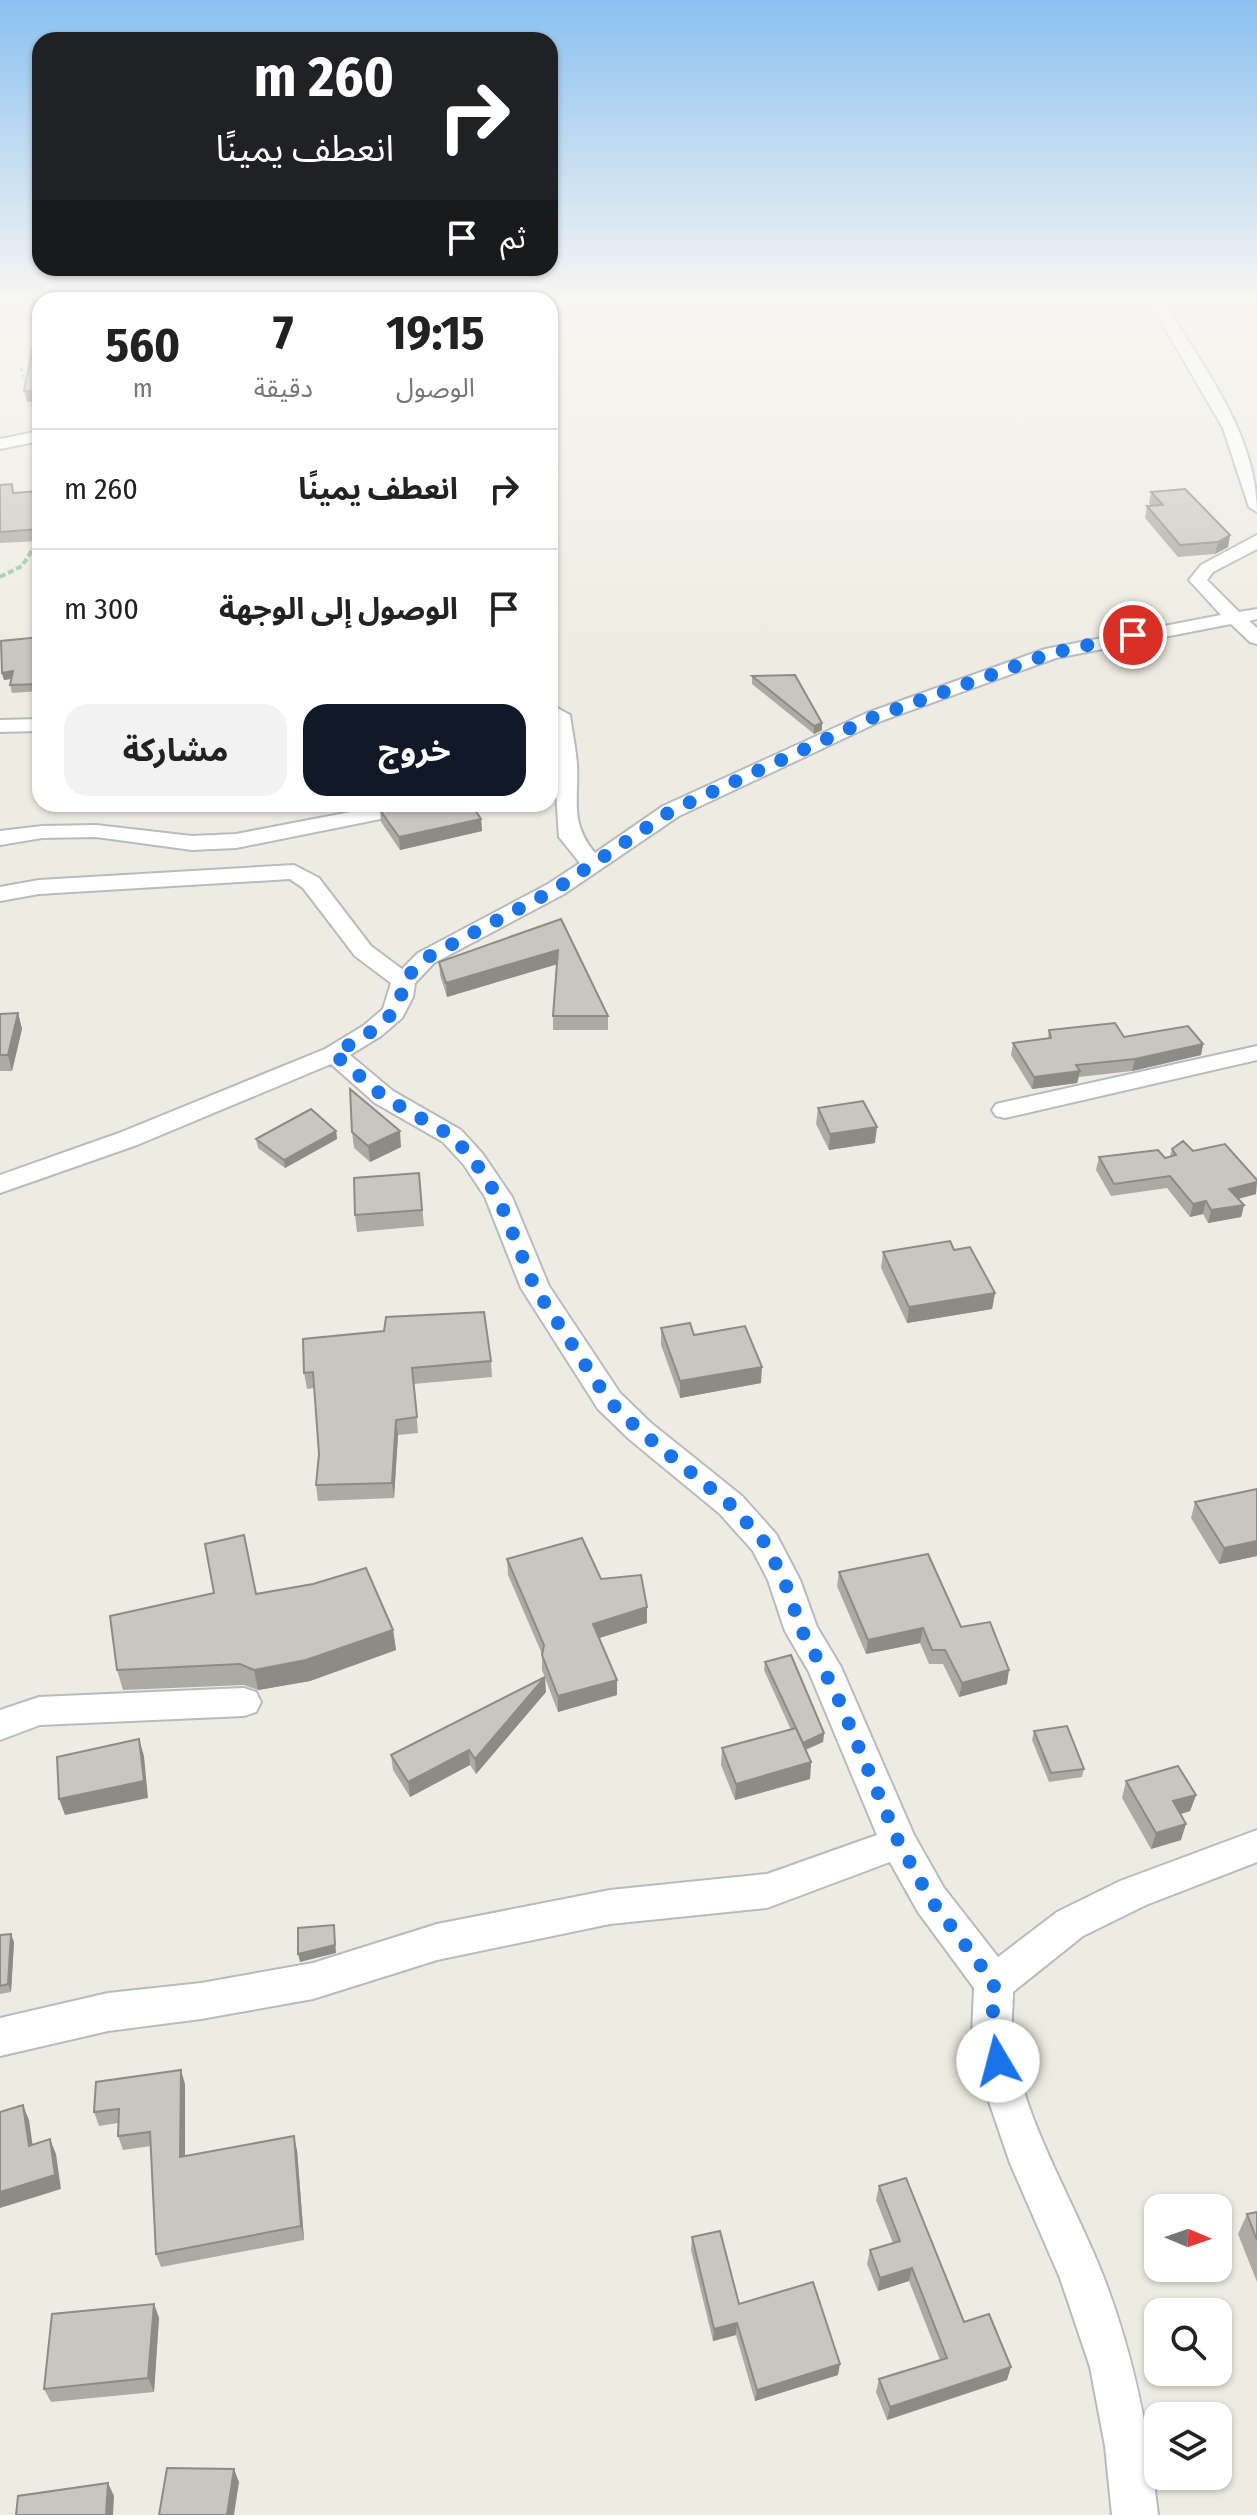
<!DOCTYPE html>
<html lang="ar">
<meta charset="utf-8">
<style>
:root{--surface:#fff;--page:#f2f2f2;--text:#222;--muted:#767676;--line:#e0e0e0;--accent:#111827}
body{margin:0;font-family:"Fira Sans Condensed","Noto Sans Arabic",sans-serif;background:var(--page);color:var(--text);direction:rtl;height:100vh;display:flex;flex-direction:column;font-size:30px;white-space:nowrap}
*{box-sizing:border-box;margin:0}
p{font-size:26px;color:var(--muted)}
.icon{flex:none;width:44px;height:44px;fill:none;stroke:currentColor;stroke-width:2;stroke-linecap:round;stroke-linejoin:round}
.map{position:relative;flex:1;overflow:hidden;direction:ltr}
.details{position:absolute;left:32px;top:292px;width:526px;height:520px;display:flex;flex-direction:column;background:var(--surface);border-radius:24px;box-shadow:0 2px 6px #0004;direction:rtl}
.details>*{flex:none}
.hud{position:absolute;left:32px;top:32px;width:526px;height:244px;border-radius:24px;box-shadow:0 2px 6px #0004;direction:rtl;background:#202124;color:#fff;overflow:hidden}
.needle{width:52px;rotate:92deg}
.tools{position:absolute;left:1144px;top:2194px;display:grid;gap:16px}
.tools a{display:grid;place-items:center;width:88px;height:88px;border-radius:16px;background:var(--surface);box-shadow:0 2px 6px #0004;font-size:40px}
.pin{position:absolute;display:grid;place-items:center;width:68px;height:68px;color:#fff;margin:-34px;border:4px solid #fff;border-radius:50%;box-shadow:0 2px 8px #0007}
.me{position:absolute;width:88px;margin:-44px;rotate:352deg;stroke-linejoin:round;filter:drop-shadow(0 0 6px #0008)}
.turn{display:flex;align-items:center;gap:28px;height:168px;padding:0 32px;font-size:36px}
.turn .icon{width:104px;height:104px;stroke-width:2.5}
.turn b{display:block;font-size:56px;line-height:68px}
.then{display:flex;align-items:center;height:76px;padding:0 32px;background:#0003;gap:16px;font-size:30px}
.eta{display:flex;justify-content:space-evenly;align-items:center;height:136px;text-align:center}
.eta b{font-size:48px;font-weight:700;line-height:56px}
.primary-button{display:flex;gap:16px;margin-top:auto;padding:16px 32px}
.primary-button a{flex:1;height:92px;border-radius:24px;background:var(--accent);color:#fff;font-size:32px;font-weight:700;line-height:92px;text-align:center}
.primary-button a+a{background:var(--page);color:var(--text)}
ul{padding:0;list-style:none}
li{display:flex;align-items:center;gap:24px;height:120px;padding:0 32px;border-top:2px solid var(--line)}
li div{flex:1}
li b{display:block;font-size:30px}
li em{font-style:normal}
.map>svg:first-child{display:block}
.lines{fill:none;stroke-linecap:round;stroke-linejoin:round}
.minor-casing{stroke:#b7babf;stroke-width:4}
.path-far1{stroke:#95c9a4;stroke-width:3;stroke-dasharray:4 2;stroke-linecap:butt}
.path{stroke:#95c9a4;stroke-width:4;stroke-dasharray:6 3;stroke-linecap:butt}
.minor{fill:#fff;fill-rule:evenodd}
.wall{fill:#adaaa4}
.shaded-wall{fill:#8d8b86}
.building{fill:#c9c6bf;stroke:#8d8b86;stroke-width:2}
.route{stroke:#1a73e8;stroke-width:14;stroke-dasharray:0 25.2}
</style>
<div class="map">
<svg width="1257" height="2515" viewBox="0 0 1257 2515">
<rect width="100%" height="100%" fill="#eeece2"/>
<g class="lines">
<defs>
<path id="minor" d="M0 299H31L24 303 0 305Z
M198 299H212L213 300H199Z
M235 299H252L234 300Z
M1148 299H1162C1201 365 1257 433 1257 512L1249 507 1223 428Z
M40 431V441L0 449V439Z
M1257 535V549L1213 572 1207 580 1239 612 1257 609V619L1249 621 1257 628V644L1250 642 1231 624 1056 658 881 721 679 816 564 894 434 963 415 983 413 997 402 1018 381 1036 350 1055 393 1091 461 1130 482 1153 512 1197 549 1286 620 1393 651 1423 742 1496 776 1534 800 1580 817 1627 841 1667 914 1835 944 1888 998 1957 1057 1912 1120 1881 1257 1830V1862L1146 1905 1083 1936 1013 1992C1013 2005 1011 2020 1012 2034 1018 2111 1074 2201 1102 2273 1133 2352 1149 2431 1158 2515H1112L1105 2446 1090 2367 1060 2278 1010 2163 984 2087 972 2035 974 1988 918 1912 890 1862 767 1908 610 1924 437 1960 313 1999 201 2019 108 2031 0 2056V2018L108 1993 201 1983 313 1963 437 1924 610 1890 767 1874 877 1835 809 1672 785 1631 768 1580 753 1551 720 1514 629 1439 598 1409 521 1288 485 1197 464 1165 443 1142 375 1103 331 1064 137 1145 0 1193V1175L119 1133 325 1049 363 1026 383 1009 391 983 355 956 303 888 290 879 39 894 0 901V887L39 880 294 865 319 878 371 946 402 969 418 953 548 884 580 863 559 837 550 704 570 715C572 731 576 748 577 765 579 800 569 822 595 853L663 806 867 713 1045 649 1221 615 1189 580 1201 565Z
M40 719V731L0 732V720Z
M392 804H436L425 810 236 848 192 850 96 837 42 838 0 845V831L42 826 96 825 192 836 236 834Z
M1257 1046V1060L1005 1118 996 1116 992 1110 996 1104Z
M244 1688 256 1692 261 1702 256 1712 244 1716 40 1725 0 1740V1710L39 1697Z"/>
</defs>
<use href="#minor" class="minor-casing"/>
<path class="path-far1" d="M21 368 34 409 40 411
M29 554 33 548H40"/>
<path class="path" d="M0 577 22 566 31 552"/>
<use href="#minor" class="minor"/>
</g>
<path class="wall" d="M0 485 14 493 40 491V541L0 543Z
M1151 492 1230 535 1228 547 1215 554 1178 557 1145 518 1147 506H1151L1149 503Z
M40 637V691L12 693 10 685 11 679 4 680 2 673Z
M752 676 822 730 814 734 752 684Z
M380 810 481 819 482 831 400 850 381 822Z
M561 919 608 1016V1030H553V1016L557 964 447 997 440 975 439 962Z
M18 1013 22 1029 12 1071H0V1014Z
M1049 1030 1124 1037 1203 1044 1201 1055 1132 1071 1079 1077 1077 1083 1032 1089 1011 1055 1013 1043 1048 1038Z
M818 1108 875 1143 829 1150 816 1124Z
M336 1131 337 1139 285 1168 258 1148 256 1139Z
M352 1132 401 1147 370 1162 354 1148Z
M1172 1149 1193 1151 1256 1194 1238 1199 1244 1205 1241 1217 1208 1223 1203 1214 1190 1217 1167 1188 1111 1196 1096 1170 1099 1157 1165 1158 1170 1156Z
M419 1173 424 1226 357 1232 355 1215Z
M883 1252 995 1293 992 1309 907 1323 881 1268Z
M661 1328 694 1335 761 1383 680 1398 661 1345Z
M491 1361 492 1377 414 1384 418 1433 398 1435 394 1498 318 1501 316 1485 319 1454 314 1388 307 1389 304 1373Z
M1257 1489V1556L1219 1564 1191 1518 1195 1502Z
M507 1559 647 1607V1623L599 1638 617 1680V1695L558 1712 542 1670V1654L508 1575Z
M839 1572 961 1627 1007 1684 959 1697 943 1664H929L920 1643 866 1654 837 1586Z
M256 1594 393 1630 396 1650 310 1681 258 1690 244 1685 123 1690 117 1670Z
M765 1662 824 1733 823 1742 806 1750 811 1762 810 1779 735 1800 721 1765 722 1748 791 1730 764 1670Z
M546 1692 476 1774 470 1765 410 1797 393 1770 391 1755Z
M1034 1731 1084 1769 1082 1777 1049 1782 1032 1740Z
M1126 1781 1196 1795 1190 1811 1180 1814 1181 1840 1151 1849 1122 1798Z
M0 1935 14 1942 11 1992 0 1994Z
M185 2084V2156L297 2150 304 2240 161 2267 156 2254 151 2146 123 2150 118 2136V2123L99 2126 94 2112Z
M879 2186 964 2322 1007 2380 887 2420 876 2392 879 2379 940 2360 909 2281 878 2291 867 2264 870 2250 893 2243 876 2200Z
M1257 2212V2282L1238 2234 1247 2214Z
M692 2237 739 2304 838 2375 755 2401 736 2335 713 2341 691 2250Z
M154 2304 159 2318 154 2392 51 2402 44 2389Z"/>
<path class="shaded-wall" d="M38 390 40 401 27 402 24 391Z
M1230 535 1228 547 1215 554 1218 542Z
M13 671 15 678 4 680 2 673Z
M822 723V730L814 734V726Z
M481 819 482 831 400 850 399 837Z
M558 950V964L447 997 446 983Z
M18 1013 22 1029 12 1071 8 1055Z
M1203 1044 1201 1055 1132 1071 1135 1059Z
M1080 1071 1077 1083 1032 1089 1034 1077Z
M877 1127 875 1143 829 1150 830 1134Z
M336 1131 337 1139 285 1168 284 1160Z
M400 1131 401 1147 370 1162 368 1146Z
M1257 1182 1256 1194 1226 1202 1229 1189Z
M1206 1201 1203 1214 1190 1217 1193 1204Z
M1244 1205 1241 1217 1208 1223 1211 1210Z
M995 1293 992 1309 907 1323 909 1307Z
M762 1367 761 1383 680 1398V1381Z
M396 1420 398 1435 394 1498 392 1483Z
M1257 1541V1556L1219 1564 1224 1548Z
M647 1607V1623L593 1640V1624Z
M923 1628 920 1643 866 1654 868 1640Z
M393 1630 396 1650 310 1681 258 1690 254 1670Z
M1009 1670 1007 1684 959 1697 962 1683Z
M545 1677 546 1692 476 1774 475 1759Z
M617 1680V1695L558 1712V1696Z
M824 1733 823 1742 801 1751 802 1743Z
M139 1739 144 1756 148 1798 65 1815 59 1799Z
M469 1750 470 1765 410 1797 408 1782Z
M811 1762 810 1779 735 1800 736 1784Z
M1196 1795 1190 1811 1168 1818 1173 1801Z
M1186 1824 1181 1840 1151 1849 1156 1833Z
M334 1925 336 1953 300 1962 298 1954Z
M11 1934 14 1942 11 1992 8 1984Z
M181 2070 185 2084V2171L180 2157Z
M23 2105 29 2120 35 2161 29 2146Z
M294 2136 297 2150 304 2240 301 2226Z
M50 2139 56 2154 61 2189 0 2208V2192Z
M912 2268 909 2281 878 2291 880 2278Z
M154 2304 159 2318 154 2392 148 2378Z
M737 2323 736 2335 713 2341 714 2329Z
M840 2364 838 2375 755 2401 757 2390Z
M1011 2367 1007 2380 887 2420 890 2407Z
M234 2469 239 2482 234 2515H227Z
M108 2483 114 2496 113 2515H106Z"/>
<path class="building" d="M33 347H40V395L38 390 24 391Z
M12 484 13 493 40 491V529L0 532V485Z
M1185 489 1230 535 1218 542 1180 545 1147 506 1163 505 1151 492Z
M40 637V684L10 685 13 671 2 673 1 641Z
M795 675 822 723 814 726 752 676Z
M413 804H471L481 819 399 837 380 810Z
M561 919 608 1016H553L558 950 446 983 439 962Z
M18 1013 8 1055H0V1014Z
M1115 1023 1124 1037 1188 1026 1203 1044 1135 1059 1076 1065 1080 1071 1034 1077 1013 1043 1051 1038 1049 1030Z
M350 1089 400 1131 368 1146 352 1132Z
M863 1101 877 1127 830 1134 818 1108Z
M311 1109 336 1131 284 1160 256 1139Z
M1183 1141 1193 1151 1225 1144 1257 1180V1182L1229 1189 1244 1205 1211 1210 1206 1201 1193 1204 1170 1176 1114 1184 1099 1157 1158 1150 1165 1158 1176 1155 1172 1149Z
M419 1173 422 1210 355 1215 354 1178Z
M950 1241 954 1250 970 1247 995 1293 909 1307 883 1252Z
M484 1312 491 1361 412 1368 417 1417 396 1420 392 1483 316 1485 319 1454 313 1372 304 1373 303 1339 384 1331 386 1317Z
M690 1323 694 1335 745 1326 762 1367 680 1381 661 1328Z
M1257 1489V1541L1224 1548 1195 1502Z
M244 1535 256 1594 313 1584 366 1568 393 1630 306 1660 254 1670 240 1664 117 1670 110 1616 214 1593 205 1544Z
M582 1538 601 1579 641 1575 647 1607 593 1624 617 1680 558 1696 542 1655 544 1645 507 1559Z
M928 1554 961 1627 990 1622 1009 1670 962 1683 945 1650H932L923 1628 868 1640 839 1572Z
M791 1655 824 1733 803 1743 765 1662Z
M545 1677 475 1759 469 1750 408 1782 391 1755Z
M1067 1726 1084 1769 1051 1773 1034 1731Z
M796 1728 811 1762 736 1784 722 1748Z
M139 1739 144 1781 59 1799 57 1757Z
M1178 1766 1196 1795 1173 1801 1186 1824 1156 1833 1126 1781Z
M334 1925 335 1945 298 1954V1928Z
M11 1934 8 1984 0 1986V1935Z
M181 2070 180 2157 294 2136 301 2226 156 2254 150 2132 118 2136 119 2109 94 2112 96 2082Z
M23 2105 29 2146 50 2139 55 2175 0 2192V2112Z
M906 2178 964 2322 989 2314 1011 2367 890 2407 879 2379 947 2358 912 2268 880 2278 870 2250 900 2241 879 2186Z
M1257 2212V2240L1247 2214Z
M720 2231 739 2304 813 2282 840 2364 757 2390 737 2323 714 2329 692 2237Z
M154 2304 148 2378 44 2389 52 2314Z
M167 2468 234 2469 227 2515H159Z
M108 2483 106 2515H16L18 2496Z"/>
<linearGradient id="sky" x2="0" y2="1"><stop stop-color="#8bc1f1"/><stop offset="0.46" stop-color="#f7f6f2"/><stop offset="1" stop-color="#f7f6f2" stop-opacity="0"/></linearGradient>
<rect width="1257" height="651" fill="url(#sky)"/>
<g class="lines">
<path class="route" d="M998 2061 992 2035 994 1983 931 1900 899 1843 835 1691 802 1631 784 1580 765 1543 731 1505 640 1431 609 1401 535 1288 498 1197 473 1159 452 1136 384 1097 334 1054 372 1031 393 1013 401 997 403 981 426 958 556 889 671 811 874 717 1052 653 1133 635"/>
</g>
</svg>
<div class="tools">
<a><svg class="needle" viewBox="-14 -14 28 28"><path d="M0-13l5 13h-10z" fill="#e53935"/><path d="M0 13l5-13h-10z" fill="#767676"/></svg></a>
<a><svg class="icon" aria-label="search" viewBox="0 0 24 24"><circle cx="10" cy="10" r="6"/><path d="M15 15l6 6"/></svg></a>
<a><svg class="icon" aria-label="layers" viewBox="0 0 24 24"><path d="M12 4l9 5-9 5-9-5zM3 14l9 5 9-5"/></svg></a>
</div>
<div class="pin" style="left:1133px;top:635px;background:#d93025"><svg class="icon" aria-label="arrive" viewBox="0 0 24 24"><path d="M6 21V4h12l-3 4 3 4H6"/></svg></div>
<svg class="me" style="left:998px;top:2061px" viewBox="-20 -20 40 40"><circle r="19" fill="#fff"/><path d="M0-13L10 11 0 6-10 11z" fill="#1a73e8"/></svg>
<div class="hud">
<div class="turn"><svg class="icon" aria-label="right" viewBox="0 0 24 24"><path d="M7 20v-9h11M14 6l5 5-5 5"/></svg><div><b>260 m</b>انعطف يمينًا</div></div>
<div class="then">ثم<svg class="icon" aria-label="arrive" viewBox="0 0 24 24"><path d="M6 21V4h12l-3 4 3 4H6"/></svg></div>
</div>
<section class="details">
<div class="eta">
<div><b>19:15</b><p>الوصول</p></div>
<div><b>7</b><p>دقيقة</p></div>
<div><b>560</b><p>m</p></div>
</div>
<ul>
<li><svg class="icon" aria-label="right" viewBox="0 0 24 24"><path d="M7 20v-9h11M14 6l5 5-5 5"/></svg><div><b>انعطف يمينًا</b></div><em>260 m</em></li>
<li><svg class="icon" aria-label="arrive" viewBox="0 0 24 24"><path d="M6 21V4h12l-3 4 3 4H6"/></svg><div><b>الوصول إلى الوجهة</b></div><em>300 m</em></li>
</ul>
<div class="primary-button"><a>خروج</a><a>مشاركة</a></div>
</section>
</div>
